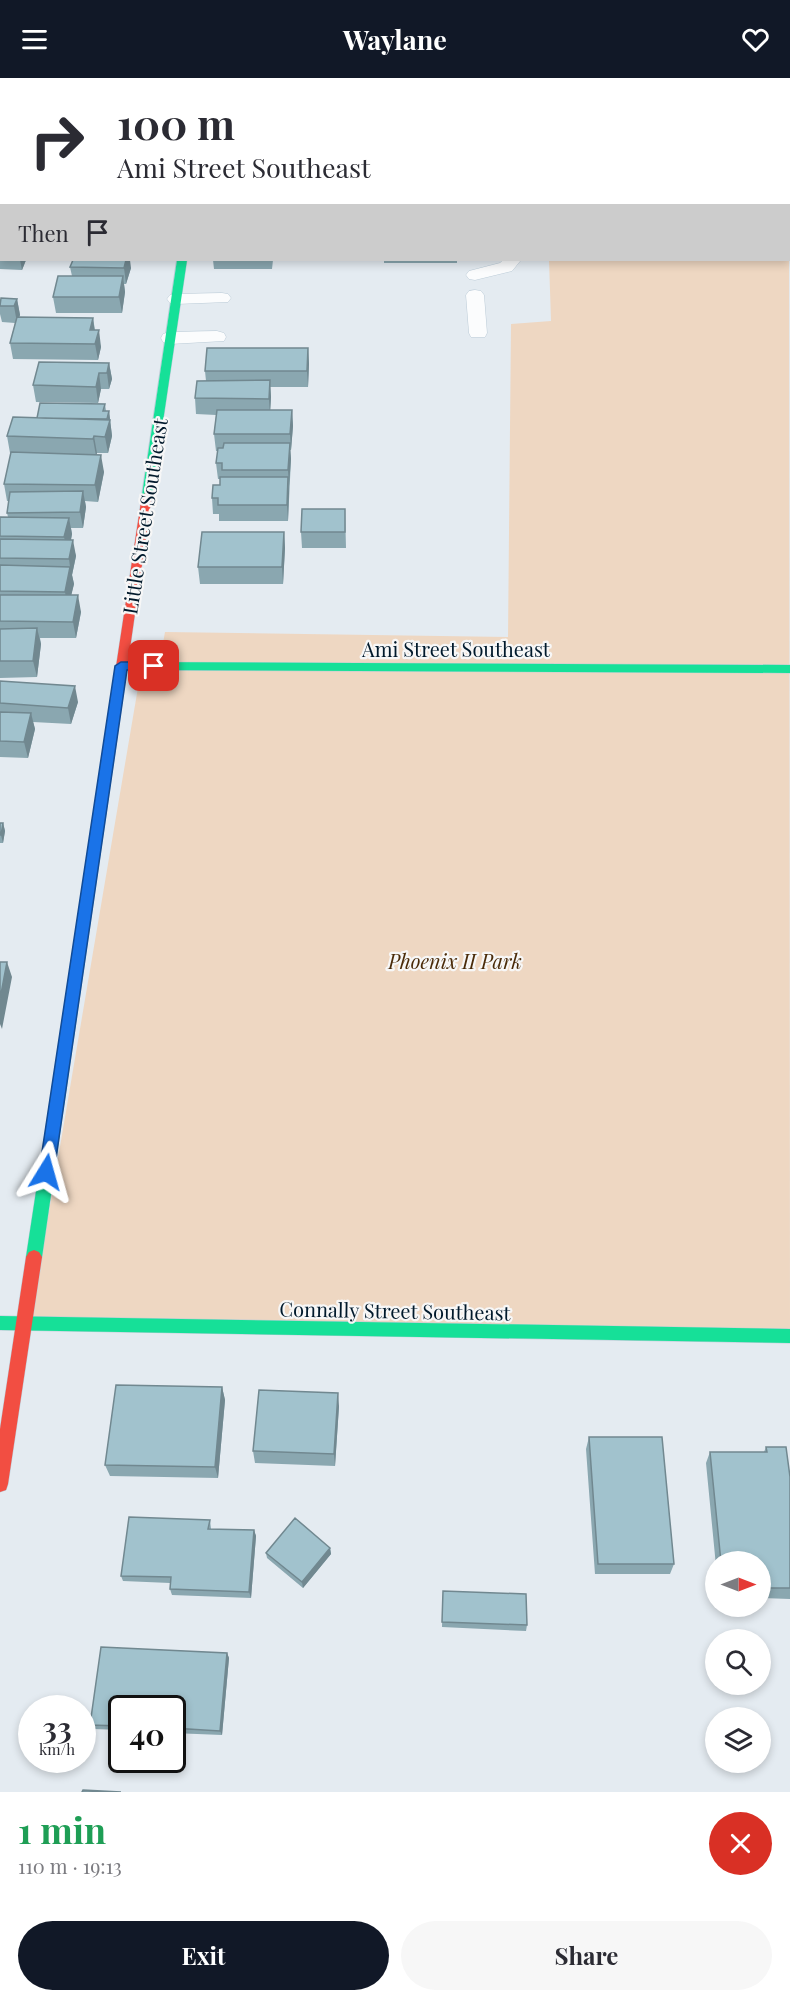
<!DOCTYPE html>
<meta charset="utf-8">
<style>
:root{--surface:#fff;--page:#f7f7f7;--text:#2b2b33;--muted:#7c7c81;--accent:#111827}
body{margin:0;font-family:"Playfair Display",serif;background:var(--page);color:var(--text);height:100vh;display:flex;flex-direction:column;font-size:22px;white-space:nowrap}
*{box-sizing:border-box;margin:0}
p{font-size:20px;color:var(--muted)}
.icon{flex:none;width:33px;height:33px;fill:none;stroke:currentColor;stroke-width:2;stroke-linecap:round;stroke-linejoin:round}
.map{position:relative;height:1714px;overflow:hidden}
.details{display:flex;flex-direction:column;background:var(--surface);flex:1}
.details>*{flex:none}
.guide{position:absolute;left:0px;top:0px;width:790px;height:183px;box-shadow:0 3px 9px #0003;background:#fff;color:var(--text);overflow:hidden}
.needle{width:39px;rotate:90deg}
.controls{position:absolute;left:705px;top:1473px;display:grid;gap:12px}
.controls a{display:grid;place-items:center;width:66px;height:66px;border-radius:50%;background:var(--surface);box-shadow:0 3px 9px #0003;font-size:30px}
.speed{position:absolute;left:18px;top:1617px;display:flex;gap:12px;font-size:30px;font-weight:700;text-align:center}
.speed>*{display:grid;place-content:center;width:78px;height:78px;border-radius:50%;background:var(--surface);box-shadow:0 3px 9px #0003;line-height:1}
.speed small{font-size:15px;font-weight:400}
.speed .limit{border:3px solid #111;border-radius:9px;background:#fff;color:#111}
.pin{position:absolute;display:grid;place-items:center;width:51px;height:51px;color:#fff;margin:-26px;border-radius:12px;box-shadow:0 3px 9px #0006}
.me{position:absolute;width:66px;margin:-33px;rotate:8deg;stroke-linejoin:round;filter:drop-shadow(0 0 4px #0008)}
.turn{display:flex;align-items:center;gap:21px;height:126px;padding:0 18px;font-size:27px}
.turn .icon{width:78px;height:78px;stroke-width:2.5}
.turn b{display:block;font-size:42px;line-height:51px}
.then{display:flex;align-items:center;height:57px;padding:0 18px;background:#0003;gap:12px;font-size:22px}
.round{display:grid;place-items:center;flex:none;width:63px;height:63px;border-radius:32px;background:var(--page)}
.overview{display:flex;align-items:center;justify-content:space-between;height:102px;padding:0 18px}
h1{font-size:36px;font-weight:700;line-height:45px;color:#1e9e55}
.cta{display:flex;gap:12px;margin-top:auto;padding:12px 18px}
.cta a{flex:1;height:69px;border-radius:36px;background:var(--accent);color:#fff;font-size:24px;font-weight:700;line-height:69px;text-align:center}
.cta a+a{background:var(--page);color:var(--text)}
header{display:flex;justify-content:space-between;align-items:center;height:78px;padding:0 18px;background:var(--accent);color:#fff;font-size:27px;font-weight:700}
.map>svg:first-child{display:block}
.green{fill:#eed7c2}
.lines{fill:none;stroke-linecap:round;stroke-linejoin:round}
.lane-casing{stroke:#bcccd8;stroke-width:1}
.street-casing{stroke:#bcccd8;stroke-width:1}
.fast-casing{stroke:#bcccd8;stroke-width:1}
.jam-casing{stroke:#bcccd8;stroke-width:1}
.lane{fill:#fbfcfd;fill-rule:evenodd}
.street{fill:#fbfcfd;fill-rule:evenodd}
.fast{fill:#16e098;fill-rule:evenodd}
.jam{fill:#f24e42;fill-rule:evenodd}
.wall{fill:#8aa7b0}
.shaded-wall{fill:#718890}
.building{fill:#a1c2cd;stroke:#718890;stroke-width:1.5}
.route{fill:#1a73e8;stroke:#114b97;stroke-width:1.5}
.labels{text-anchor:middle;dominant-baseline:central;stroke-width:4.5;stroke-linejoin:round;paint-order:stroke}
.street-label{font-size:20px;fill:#00192b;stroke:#f7f7f7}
.park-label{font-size:20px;font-style:italic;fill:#4a2b09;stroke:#f7f7f7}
</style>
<header><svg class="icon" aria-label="menu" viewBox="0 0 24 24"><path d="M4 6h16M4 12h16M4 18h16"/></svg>Waylane<svg class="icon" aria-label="heart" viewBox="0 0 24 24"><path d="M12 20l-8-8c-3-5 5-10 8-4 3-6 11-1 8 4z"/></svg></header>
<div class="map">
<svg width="790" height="1714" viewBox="0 0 790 1714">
<rect width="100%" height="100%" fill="#e4ebf1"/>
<path class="green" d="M789 116 790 1258 29 1251 142 586 159 587 165 554 508 559 511 246 551 243 549 182H789Z"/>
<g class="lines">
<defs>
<path id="lane" d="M503 182H521L512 193 475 202 469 201 466 197 469 193 500 185Z
M475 212 481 213 484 217 487 255 485 259H471L469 255 466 217 469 213Z
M222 215 228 216 231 220 228 224 176 226 170 225 167 221 170 217 176 216Z
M217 253 224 255 226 259 224 263 170 266 163 264 161 260 163 256 170 254Z"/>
<path id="street" d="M199 0H219V2H199Z
M747 0H767L768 2H748Z
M0 65H2V77H0Z
M789 96H790V110H789Z"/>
<path id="fast" d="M177 182H187L152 417 147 420 142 417Z
M121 584 790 587V595L121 592 115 588Z
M110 664 116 668 42 1179 39 1184 34 1186 29 1184 26 1179 104 668Z
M0 1238 790 1251V1265L0 1252Z"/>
<path id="jam" d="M147 414 152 417 116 668 110 672 104 668 142 417Z
M34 1172 39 1174 42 1179 8 1406 6 1412 0 1414V1351L26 1179 29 1174Z"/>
</defs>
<use href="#lane" class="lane-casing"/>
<use href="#street" class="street-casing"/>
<use href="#fast" class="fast-casing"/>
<use href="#jam" class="jam-casing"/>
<use href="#lane" class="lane"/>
<use href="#street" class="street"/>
<use href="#fast" class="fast"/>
<use href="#jam" class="jam"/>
</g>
<path class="wall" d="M86 0H147V2H86Z
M674 0H735V2H674Z
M2 145V182H26L22 192 0 191V149Z
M213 182H273L272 191H214Z
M384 182H457V185H384Z
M70 189 131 190 126 206H124L125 214 122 235H56L53 219 72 198Z
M17 221 20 237 19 239 93 240 95 252 101 269 98 282 13 281 10 265 15 245 2 244 0 236V223Z
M308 270 309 286 308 309H270L271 319 270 332H292L293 348 291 372H290L291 381 288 443H219V436H213L212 420 220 407V401H218L216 385 218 373H216L214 356 216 337 196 336 195 320 206 303 205 293Z
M109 285 112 301 109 311H101L98 325 36 324 33 307Z
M105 326 106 333H109L112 358 108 375H97L96 377 104 394 98 424 85 423 86 429 83 450H71L72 456 71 462 76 478 72 497 74 506 71 517 81 534 76 560H40L41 566 37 599 0 600V439H8L7 435 9 423H7L4 406 11 375H10L7 358 37 340Z
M345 431 346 470H302L301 454Z
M284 454 285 470 283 506H200L198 489Z
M0 603 78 624 71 646 33 644 35 651 28 680 0 679Z
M0 745H3L5 753 3 765H0Z
M222 1309 225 1322 218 1400 110 1398 105 1387Z
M339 1328 335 1388 255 1385 253 1373Z
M589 1359 674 1486 670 1496H595L586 1371Z
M766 1369 790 1399V1521L760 1520V1484H716V1488L706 1385 710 1374H764Z
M210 1442 211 1451 254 1452 256 1458 251 1520 172 1517 170 1511V1505L123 1503 121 1498Z
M330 1470 331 1476 303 1510 267 1480 266 1475Z
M443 1513 527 1547 526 1553 442 1549Z
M101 1569 227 1575 229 1580 222 1657 172 1655V1630H122V1652L93 1651 90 1647Z"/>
<path class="shaded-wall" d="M20 182H26L22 192Z
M126 182H130L131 190 126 206 124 190Z
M123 198 125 214 122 235 119 219Z
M17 221 20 237 17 245 14 228Z
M93 240 95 256 90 252Z
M99 252 101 269 98 282 95 266Z
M308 270 309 286 308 309 307 293Z
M109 285 112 301 109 311 107 295Z
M99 295 101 311 98 325 96 309Z
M270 302 271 319 270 338 269 321Z
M292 332 293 348 291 372 290 356Z
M109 333 112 358 108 375 105 359Z
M94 358 97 375 96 378 93 361Z
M290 365 291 381 289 408 288 392Z
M101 377 104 394 98 424 95 407Z
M288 399 289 415 288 443 287 427Z
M83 413 86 429 83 450 80 434Z
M69 440 72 456 68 476 64 459Z
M284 454 285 470 283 506 282 489Z
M73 462 76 478 72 497 74 506 68 531 65 514 70 489 69 481Z
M78 517 81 534 76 560 73 544Z
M37 550 41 566 37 599 33 583Z
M75 608 78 624 71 646 68 630Z
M31 635 35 651 28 680 24 664Z
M3 745 5 753 3 765 1 757Z
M7 884 12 899 2 951 0 946V921Z
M222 1309 225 1322 218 1400 215 1389Z
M338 1315 339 1328 335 1388 334 1376Z
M254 1452 256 1458 251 1520 249 1514Z
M330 1470 331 1476 303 1510 302 1504Z
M227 1575 229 1580 222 1657 220 1653Z"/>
<path class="building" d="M243 0H317L316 2H243Z
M360 0H390V2H360Z
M410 0H443V2H410Z
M457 0H490V2H457Z
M507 0H554V2H507Z
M560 0H595V2H561Z
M602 0H634V2H603Z
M683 0H735V2H684Z
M2 145V175H0V149Z
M73 182H126L124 190 70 189Z
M58 198H123L119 219H53Z
M1 220 17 221 14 228H0Z
M17 239 93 240 90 252H99L95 266 10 265Z
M207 270H308L307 293H205Z
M39 284 109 285 107 295H99L96 309 33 307Z
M270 302 269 321 195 320 197 303Z
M40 325 105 326 103 333H109L107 341 37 340Z
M217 332H292L290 356H214Z
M13 339 110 342 105 359 94 358 93 361 7 358Z
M224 365H290L288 392H222V385H216L218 370H223Z
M11 374 101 377 95 407 4 406Z
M220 399H288L287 427H218V420H212L213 407H220Z
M83 413 80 434 7 435 10 414Z
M302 431H345V454H301Z
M0 439 69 440 64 459 0 458Z
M202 454H284L282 489H198Z
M0 461 73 462 69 481 0 480Z
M0 487 70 489 65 514 0 513Z
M0 517H78L73 544 0 543Z
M37 550 33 583H0V551Z
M0 603 75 608 68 630 0 625Z
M0 634 31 635 24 664 0 663Z
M0 745H3L1 757H0Z
M0 884H7L0 921Z
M116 1307 222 1309 215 1389 105 1387Z
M259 1312 338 1315 334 1376 253 1373Z
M589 1359H662L674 1486H598Z
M766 1369H786L790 1399V1510H760V1484H721L710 1374H767Z
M129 1439 210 1442 208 1451 254 1452 249 1514 170 1511 171 1499 121 1498Z
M295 1440 330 1470 302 1504 266 1475Z
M443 1513 526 1516 527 1547 442 1544Z
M101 1569 227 1575 220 1653 172 1650V1630H122V1648L90 1647Z
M83 1712 121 1714H82Z"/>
<path class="route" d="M121 584H154L160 588 154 592H127L54 1094 52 1099 46 1101 41 1099 39 1094 115 588Z"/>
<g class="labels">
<g class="street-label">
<text transform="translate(144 438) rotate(-81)">Little Street Southeast</text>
<text x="456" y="570">Ami Street Southeast</text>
<text transform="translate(395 1232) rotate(1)">Connally Street Southeast</text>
</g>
<g class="park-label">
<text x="455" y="882">Phoenix II Park</text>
</g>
</g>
</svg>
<div class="controls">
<a><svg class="needle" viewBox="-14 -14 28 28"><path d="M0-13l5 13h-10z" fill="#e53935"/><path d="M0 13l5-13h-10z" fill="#7c7c81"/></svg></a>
<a><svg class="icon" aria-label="search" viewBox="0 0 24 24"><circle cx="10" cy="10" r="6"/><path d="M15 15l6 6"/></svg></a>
<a><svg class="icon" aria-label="layers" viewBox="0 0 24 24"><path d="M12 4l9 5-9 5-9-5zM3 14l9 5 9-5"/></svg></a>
</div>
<div class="speed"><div>33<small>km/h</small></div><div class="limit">40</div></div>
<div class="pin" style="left:154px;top:588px;background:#d93025"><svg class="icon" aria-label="arrive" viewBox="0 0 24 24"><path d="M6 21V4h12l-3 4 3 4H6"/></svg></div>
<svg class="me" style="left:46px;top:1094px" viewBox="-20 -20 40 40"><path d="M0-17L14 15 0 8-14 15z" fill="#1a73e8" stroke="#fff" stroke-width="4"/></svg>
<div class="guide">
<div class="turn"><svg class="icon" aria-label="right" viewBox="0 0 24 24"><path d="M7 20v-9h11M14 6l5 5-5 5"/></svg><div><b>100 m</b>Ami Street Southeast</div></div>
<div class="then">Then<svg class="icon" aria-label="arrive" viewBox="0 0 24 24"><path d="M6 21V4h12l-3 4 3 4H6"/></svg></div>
</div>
</div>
<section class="details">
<div class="overview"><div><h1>1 min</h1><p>110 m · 19:13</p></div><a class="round" style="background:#d93025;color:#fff"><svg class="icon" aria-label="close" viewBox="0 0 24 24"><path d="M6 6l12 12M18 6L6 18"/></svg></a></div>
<div class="cta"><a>Exit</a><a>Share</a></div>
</section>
